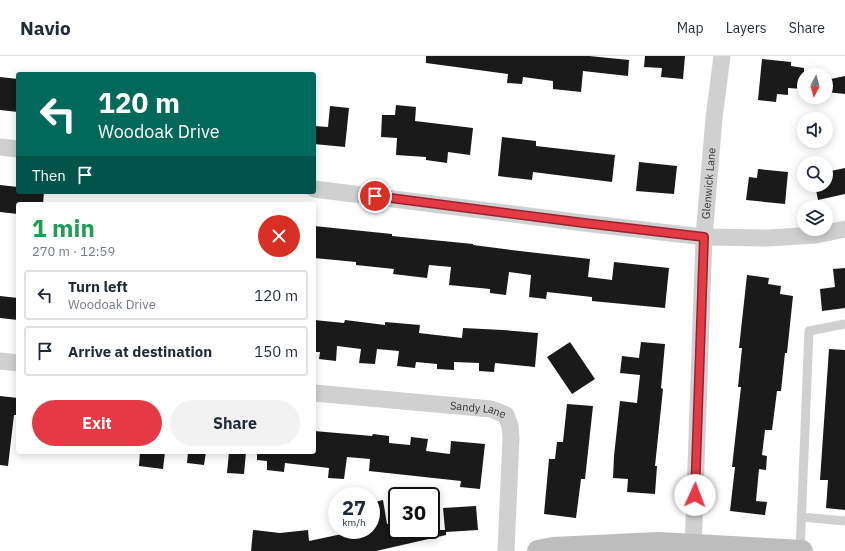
<!DOCTYPE html>
<meta charset="utf-8">
<style>
:root{--surface:#fff;--page:#f2f2f3;--text:#1f2937;--muted:#747a83;--line:#e0e1e3;--accent:#e63946}
body{margin:0;font-family:"IBM Plex Sans",sans-serif;background:var(--page);color:var(--text);height:100vh;display:flex;flex-direction:column;font-size:15px;white-space:nowrap}
*{box-sizing:border-box;margin:0}
p{font-size:13px;color:var(--muted)}
.icon{flex:none;width:22px;height:22px;fill:none;stroke:currentColor;stroke-width:2;stroke-linecap:round;stroke-linejoin:round}
.map{position:relative;flex:1;overflow:hidden}
.panel{position:absolute;left:16px;top:146px;width:300px;height:252px;display:flex;flex-direction:column;background:var(--surface);border-radius:4px;box-shadow:0 2px 10px #0003}
.panel>*{flex:none}
.guide{position:absolute;left:16px;top:16px;width:300px;height:122px;border-radius:4px;box-shadow:0 2px 10px #0003;background:#00695c;color:#fff;overflow:hidden}
.needle{width:26px;rotate:186deg}
.buttons{position:absolute;left:797px;top:12px;display:grid;gap:8px}
.buttons a{display:grid;place-items:center;width:36px;height:36px;border-radius:50%;background:var(--surface);box-shadow:0 2px 10px #0003;font-size:20px}
.speed{position:absolute;left:328px;top:431px;display:flex;gap:8px;font-size:20px;font-weight:700;text-align:center}
.speed>*{display:grid;place-content:center;width:52px;height:52px;border-radius:50%;background:var(--surface);box-shadow:0 2px 10px #0003;line-height:1}
.speed small{font-size:10px;font-weight:400}
.speed .limit{border:2px solid #111;border-radius:6px;background:#fff;color:#111}
.pin{position:absolute;display:grid;place-items:center;width:34px;height:34px;color:#fff;margin:-17px;border:2px solid #fff;border-radius:50%;box-shadow:0 1px 4px #0007}
.me{position:absolute;width:44px;margin:-22px;rotate:2deg;stroke-linejoin:round;filter:drop-shadow(0 0 3px #0008)}
.turn{display:flex;align-items:center;gap:14px;height:84px;padding:0 16px;font-size:18px}
.turn .icon{width:52px;height:52px;stroke-width:2.5}
.turn b{display:block;font-size:28px;line-height:34px}
.then{display:flex;align-items:center;height:38px;padding:0 16px;background:#0003;gap:8px;font-size:15px}
.round{display:grid;place-items:center;flex:none;width:42px;height:42px;border-radius:21px;background:var(--page)}
.headline{display:flex;align-items:center;justify-content:space-between;height:68px;padding:0 16px}
h1{font-size:24px;font-weight:700;line-height:30px;color:#1e9e55}
.cta{display:flex;gap:8px;margin-top:auto;padding:8px 16px}
.cta a{flex:1;height:46px;border-radius:24px;background:var(--accent);color:#fff;font-size:16px;font-weight:700;line-height:46px;text-align:center}
.cta a+a{background:var(--page);color:var(--text)}
ul{padding:0;list-style:none}
li{display:flex;align-items:center;gap:12px;height:50px;margin:0 8px 6px;padding:0 8px;border:2px solid var(--line);border-radius:4px}
li div{flex:1}
li b{display:block;font-size:15px}
li em{font-style:normal}
header{display:flex;align-items:center;gap:24px;box-sizing:border-box;height:56px;padding:0 20px;background:var(--surface);border-bottom:1px solid var(--line)}
header strong{font-size:19px}
nav{display:flex;gap:22px;margin-inline-start:auto;font-size:14px}
.map>svg:first-child{display:block}
.building{fill:#1a1a1a}
.lines{fill:none;stroke-linecap:round;stroke-linejoin:round}
.lane{stroke:#d0d0d0;stroke-width:9}
.street{stroke:#d0d0d0;stroke-width:17}
.secondary{stroke:#bdbdbd;stroke-width:22}
.route-casing{stroke:#96252e;stroke-width:10}
.route{stroke:#e63946;stroke-width:7}
.labels{text-anchor:middle;dominant-baseline:central;stroke-width:4;stroke-linejoin:round;paint-order:stroke}
.street-label{font-size:11px;fill:#333;stroke:#fff}
</style>
<header>
<strong>Navio</strong>
<nav><a>Map</a><a>Layers</a><a>Share</a></nav>
</header>
<div class="map">
<svg width="845" height="495" viewBox="0 0 845 495">
<rect width="100%" height="100%" fill="#fff"/>
<path class="building" d="M426 0H589L629 4 628 20 583 15 581 36 553 33V25L523 21 522 28 507 27 508 18 426 7Z
M645 0H685L683 23 661 21 662 12 644 11Z
M762 3 791 6V10L804 12V33L788 32V39L777 38 776 46 758 44Z
M845 20V38L826 36V24Z
M0 21 18 23V56L0 54Z
M396 49 416 51 415 65 473 72 470 99 448 96 447 107 426 104V101L396 99 397 82 381 81 382 59H395Z
M330 50 349 52 345 91 314 88V70L328 71Z
M502 81 536 85V90L615 99 612 126 533 116 532 124 498 120Z
M639 106 677 110 674 138 636 135Z
M845 112V138L818 144 815 129H826V116Z
M758 113 788 116 785 148 746 144 749 121 757 122Z
M0 129 18 131V136H44L43 148H18V158L0 156Z
M314 170 392 178V180L473 188V189L511 194 590 203 588 221 612 224 614 206 669 212 665 252 592 245V241L547 236 546 243 529 241 531 219 509 216 506 239 490 237V233L449 229 451 211 429 209 427 222 393 218 394 213 356 209V206L314 202Z
M845 212V252L822 255 820 233 835 231 833 213Z
M747 219 769 222 768 228 781 230 780 238 793 240 787 297H785L781 335H777L772 374H765L762 399 767 400 766 414 759 413 756 445 767 446 765 459 730 455 735 411H732L741 331H738L742 292H739Z
M0 240 18 242V264L0 262Z
M314 264 344 267 345 264 385 269V266L420 269 419 277 462 282 463 272 503 274 538 277 535 311 495 307 494 316 479 315V307L454 306V314L437 313V308L416 306 415 312 397 310 399 295 377 293 375 308 359 307 361 293 337 290 336 305 319 303 320 296H314Z
M570 286 595 323 572 338 547 301Z
M641 286 665 288 661 332 663 333 655 410H657L655 438 627 436 628 423 613 422 614 400 620 345 637 347 640 319 620 317 622 300 639 302Z
M829 293 845 294V454L826 452 828 424H820Z
M0 340 18 342V359H14L8 410 0 409Z
M567 348 593 350 585 423H581L576 462 544 458 549 403H555L557 386H563Z
M314 375 372 380 373 378 389 380V387L410 389 411 381 428 383 426 395 450 398 451 385 485 388 480 433 460 431 461 425 369 415 370 403 347 401 344 423 328 422 329 412 285 407 284 416 267 414V405L257 404V396H314Z
M140 396H165L163 413 139 410Z
M188 396H206L204 409 187 407Z
M229 396H246L244 418 227 417Z
M383 444 387 468 397 466V474H445L443 452 476 450 478 474 446 476V479L376 495H251L253 474 280 477 308 474 309 485 361 474H371V447Z"/>
<g class="lines">
<path class="lane" d="M801 461 845 465
M800 495 809 275 845 268"/>
<g class="street">
<path d="M0 91 18 93"/>
<path d="M314 133 584 167 704 181 768 182 816 179 845 173"/>
<path d="M0 305 18 307"/>
<path id="s1" d="M314 337 491 353 506 359 510 370 511 382 506 495"/>
<path id="s2" d="M693 495 704 181 714 62 722 0"/>
</g>
<path class="secondary" d="M538 495 553 492 658 487 802 495"/>
</g>
<g class="lines">
<defs>
<path id="route" d="M375 140 584 167 704 181 695 439"/>
</defs>
<use href="#route" class="route-casing"/>
<use href="#route" class="route"/>
</g>
<g class="labels">
<g class="street-label">
<text stroke="none"><textPath href="#s2" startOffset="368">Glenwick Lane</textPath></text>
<text stroke="none"><textPath href="#s1" startOffset="165">Sandy Lane</textPath></text>
</g>
</g>
</svg>
<div class="buttons">
<a><svg class="needle" viewBox="-14 -14 28 28"><path d="M0-13l5 13h-10z" fill="#e53935"/><path d="M0 13l5-13h-10z" fill="#747a83"/></svg></a>
<a><svg class="icon" aria-label="sound" viewBox="0 0 24 24"><path d="M4 9h4l5-4v14l-5-4H4zM17 9q2 3 0 6"/></svg></a>
<a><svg class="icon" aria-label="search" viewBox="0 0 24 24"><circle cx="10" cy="10" r="6"/><path d="M15 15l6 6"/></svg></a>
<a><svg class="icon" aria-label="layers" viewBox="0 0 24 24"><path d="M12 4l9 5-9 5-9-5zM3 14l9 5 9-5"/></svg></a>
</div>
<div class="speed"><div>27<small>km/h</small></div><div class="limit">30</div></div>
<div class="pin" style="left:375px;top:140px;background:#d93025"><svg class="icon" aria-label="arrive" viewBox="0 0 24 24"><path d="M6 21V4h12l-3 4 3 4H6"/></svg></div>
<svg class="me" style="left:695px;top:439px" viewBox="-20 -20 40 40"><circle r="19" fill="#fff"/><path d="M0-13L10 11 0 6-10 11z" fill="#e63946"/></svg>
<div class="guide">
<div class="turn"><svg class="icon" aria-label="left" viewBox="0 0 24 24"><path d="M17 20v-9H6M10 6l-5 5 5 5"/></svg><div><b>120 m</b>Woodoak Drive</div></div>
<div class="then">Then<svg class="icon" aria-label="arrive" viewBox="0 0 24 24"><path d="M6 21V4h12l-3 4 3 4H6"/></svg></div>
</div>
<section class="panel">
<div class="headline"><div><h1>1 min</h1><p>270 m · 12:59</p></div><a class="round" style="background:#d93025;color:#fff"><svg class="icon" aria-label="close" viewBox="0 0 24 24"><path d="M6 6l12 12M18 6L6 18"/></svg></a></div>
<ul>
<li><svg class="icon" aria-label="left" viewBox="0 0 24 24"><path d="M17 20v-9H6M10 6l-5 5 5 5"/></svg><div><b>Turn left</b><p>Woodoak Drive</p></div><em>120 m</em></li>
<li><svg class="icon" aria-label="arrive" viewBox="0 0 24 24"><path d="M6 21V4h12l-3 4 3 4H6"/></svg><div><b>Arrive at destination</b></div><em>150 m</em></li>
</ul>
<div class="cta"><a>Exit</a><a>Share</a></div>
</section>
</div>
